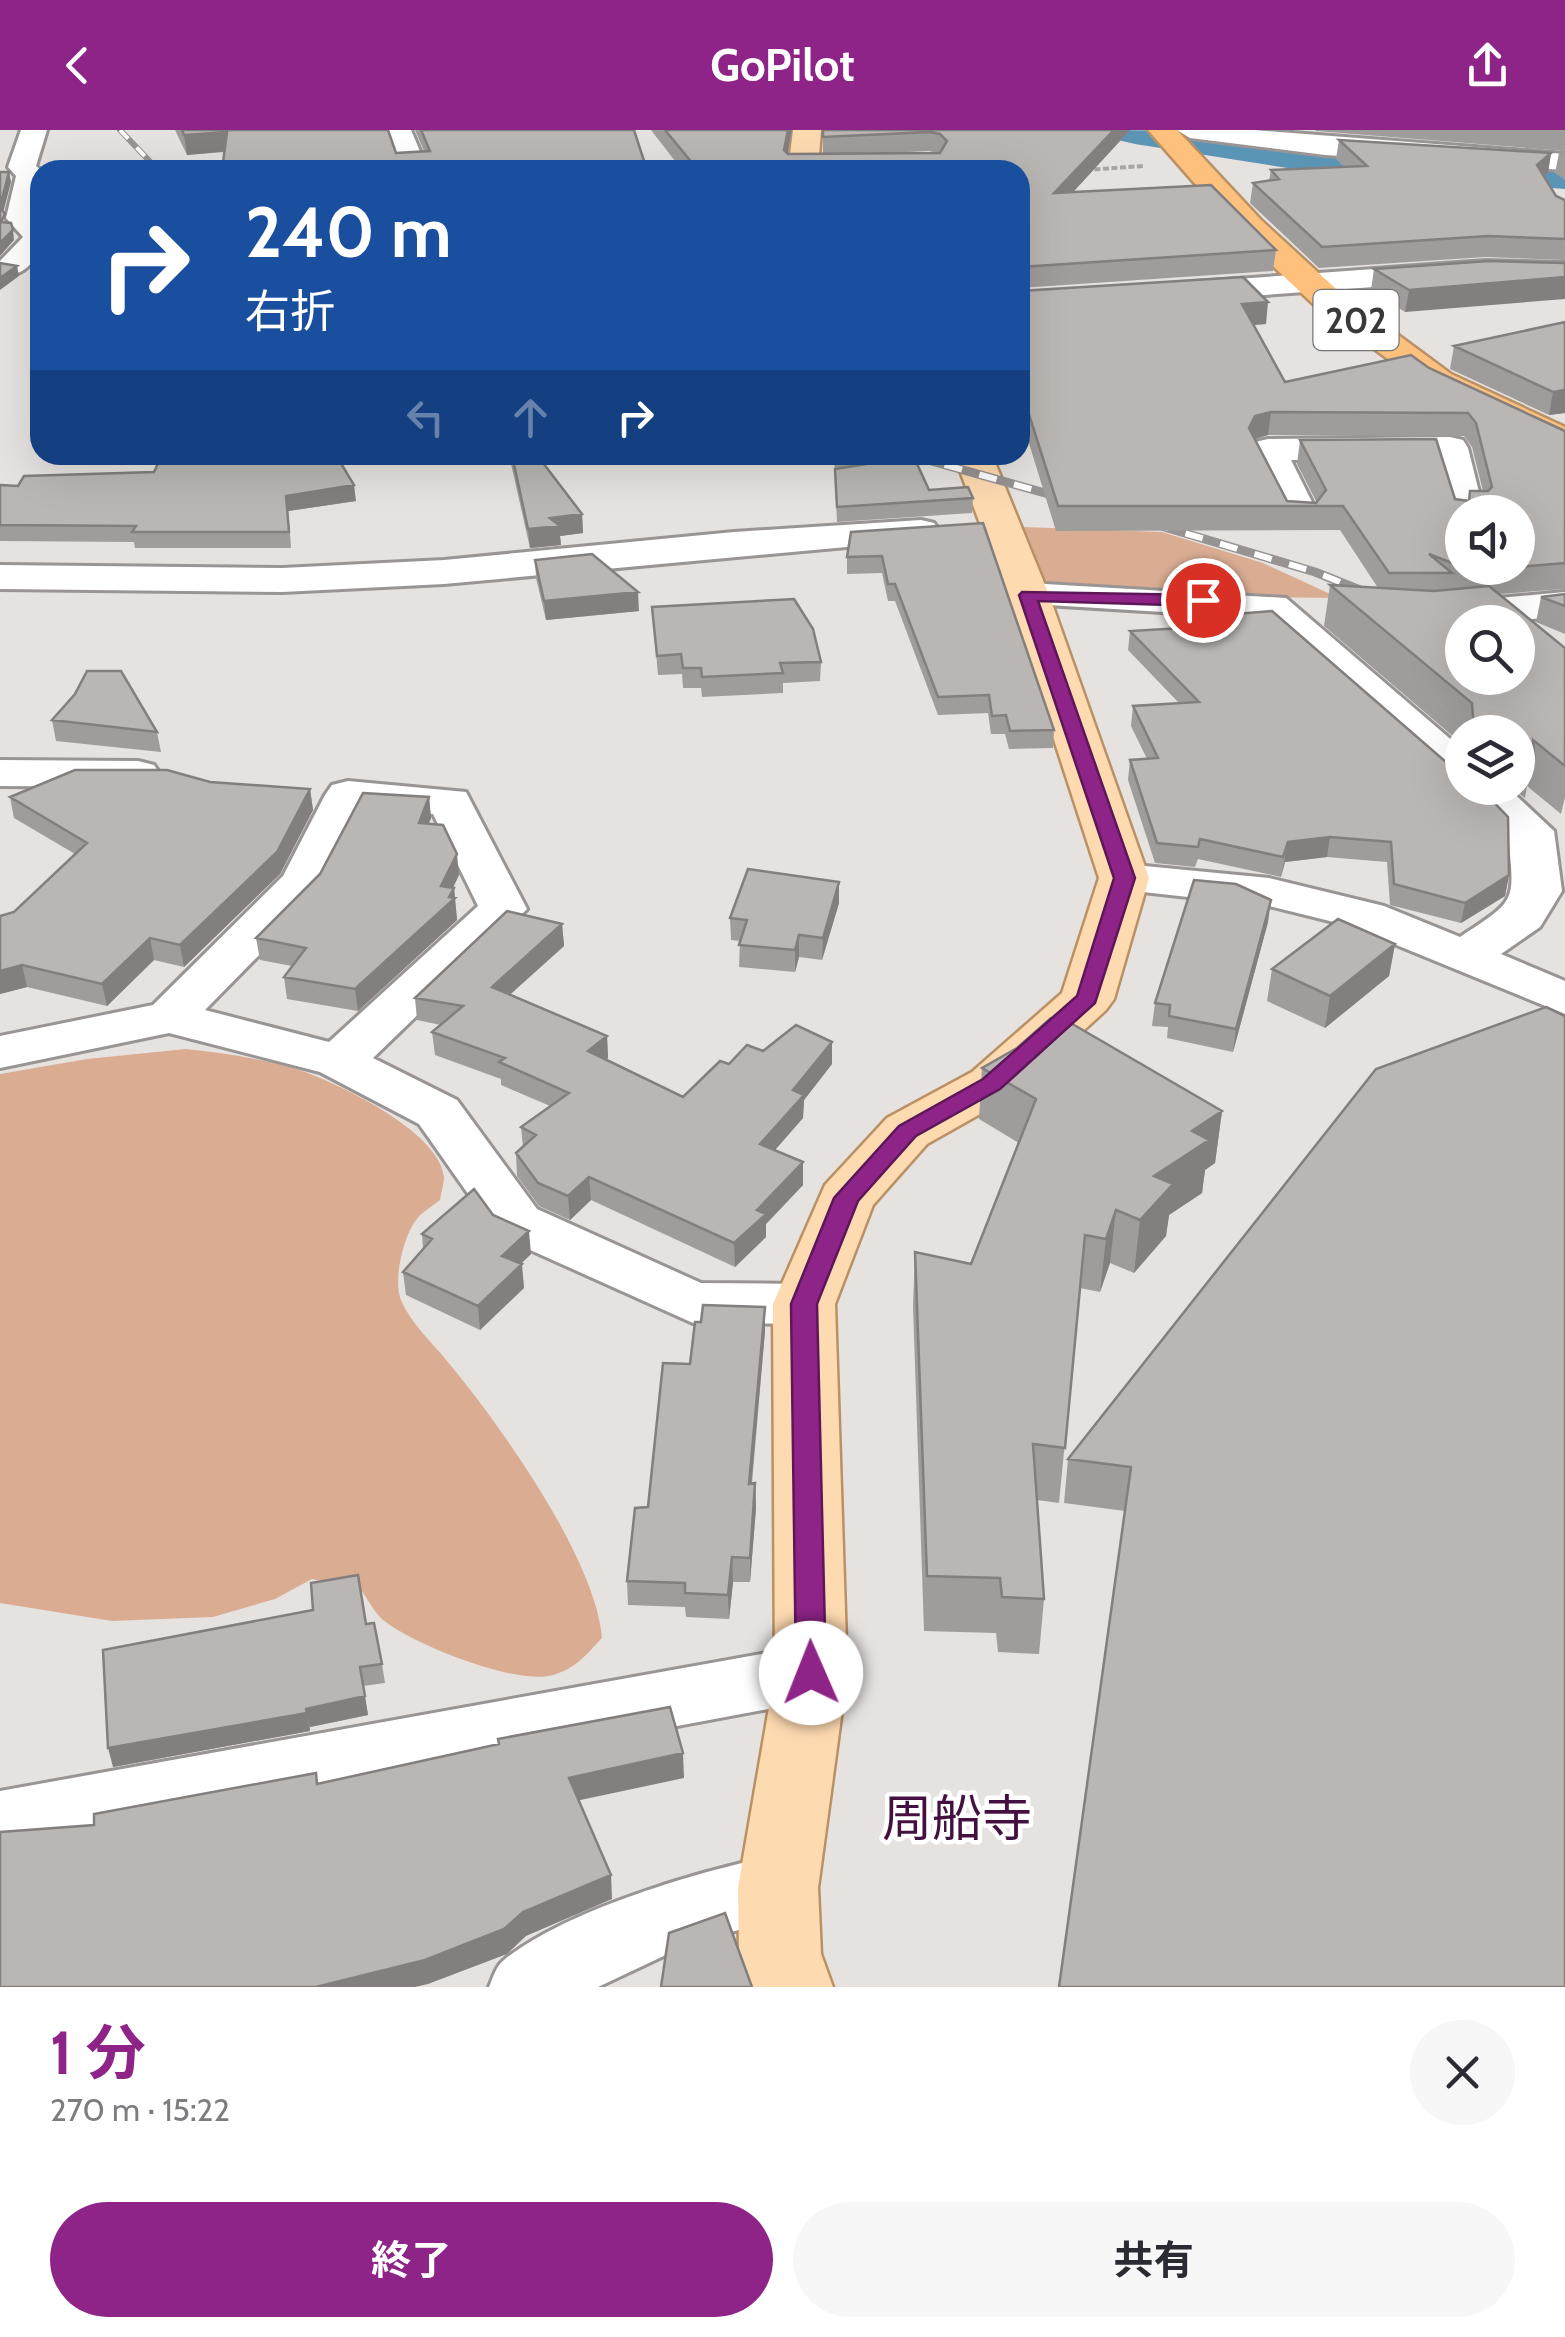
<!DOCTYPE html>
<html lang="ja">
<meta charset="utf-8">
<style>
:root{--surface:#fff;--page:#f7f7f7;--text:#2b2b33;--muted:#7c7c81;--accent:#8f2488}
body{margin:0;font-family:Cabin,"Noto Sans JP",sans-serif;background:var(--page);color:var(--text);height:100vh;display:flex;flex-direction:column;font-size:38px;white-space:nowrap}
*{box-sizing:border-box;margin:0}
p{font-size:32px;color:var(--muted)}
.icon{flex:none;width:55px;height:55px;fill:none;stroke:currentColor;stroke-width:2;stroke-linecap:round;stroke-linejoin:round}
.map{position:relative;height:1857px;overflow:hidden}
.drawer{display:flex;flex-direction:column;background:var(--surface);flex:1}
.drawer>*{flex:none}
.guide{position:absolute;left:30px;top:30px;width:1000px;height:305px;border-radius:30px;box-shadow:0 10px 40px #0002;background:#1a4fa0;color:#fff;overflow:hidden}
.buttons{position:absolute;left:1445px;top:365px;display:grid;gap:20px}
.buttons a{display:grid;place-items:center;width:90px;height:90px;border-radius:50%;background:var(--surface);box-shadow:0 10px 40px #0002;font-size:50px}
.pin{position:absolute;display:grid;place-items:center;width:85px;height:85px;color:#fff;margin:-42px;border:5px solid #fff;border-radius:50%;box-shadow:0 2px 10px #0007}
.me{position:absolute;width:110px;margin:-55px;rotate:359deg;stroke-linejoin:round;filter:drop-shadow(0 0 8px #0008)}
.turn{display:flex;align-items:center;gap:35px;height:210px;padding:0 50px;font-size:45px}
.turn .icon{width:130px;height:130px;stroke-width:2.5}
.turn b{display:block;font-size:70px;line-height:85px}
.lanes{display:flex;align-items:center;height:95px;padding:0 50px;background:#0003;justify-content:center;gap:50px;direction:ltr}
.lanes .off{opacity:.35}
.round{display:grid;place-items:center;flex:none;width:105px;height:105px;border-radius:52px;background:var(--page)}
.overview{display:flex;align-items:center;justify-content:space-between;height:170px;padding:0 50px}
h1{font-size:60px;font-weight:700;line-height:75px;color:var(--accent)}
.cta{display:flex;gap:20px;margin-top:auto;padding:20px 50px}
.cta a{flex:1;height:115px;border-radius:60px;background:var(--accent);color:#fff;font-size:40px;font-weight:700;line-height:115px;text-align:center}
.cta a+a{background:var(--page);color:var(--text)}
header{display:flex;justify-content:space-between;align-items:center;height:130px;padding:0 50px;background:var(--accent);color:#fff;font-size:45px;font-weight:700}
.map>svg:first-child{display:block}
.green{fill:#daad93}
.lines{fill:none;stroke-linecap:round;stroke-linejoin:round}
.river{fill:#5b95b6;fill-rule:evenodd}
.minor-casing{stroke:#989594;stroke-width:6}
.major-casing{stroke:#b99165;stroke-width:5}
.highway-casing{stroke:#b99165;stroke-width:5}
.path{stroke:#a8a6a4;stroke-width:4;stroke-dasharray:6 2.5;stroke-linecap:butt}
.minor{fill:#fff;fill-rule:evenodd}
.major{fill:#fedab1;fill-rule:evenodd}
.highway{fill:#fdc17d;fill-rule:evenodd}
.rail-far1-casing{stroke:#969392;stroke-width:6}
.rail-casing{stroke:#969392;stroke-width:9}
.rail-far1{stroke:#fff;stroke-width:4;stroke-dasharray:12;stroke-linecap:butt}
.rail{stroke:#fff;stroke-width:6;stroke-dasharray:18;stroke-linecap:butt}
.wall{fill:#9f9d9b;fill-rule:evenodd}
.shaded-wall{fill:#827f7e}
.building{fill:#b9b6b4;stroke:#827f7e;stroke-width:2.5;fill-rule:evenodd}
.route{fill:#8f2488;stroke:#5d1758;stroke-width:2.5}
.labels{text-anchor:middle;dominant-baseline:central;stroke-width:9;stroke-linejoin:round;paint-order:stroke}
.shield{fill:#fff;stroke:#757474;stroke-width:2.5}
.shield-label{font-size:35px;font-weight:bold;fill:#3a3938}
.near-quarter-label{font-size:50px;fill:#43103f;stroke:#fff}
</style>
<header><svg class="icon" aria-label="back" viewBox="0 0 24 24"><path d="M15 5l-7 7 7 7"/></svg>GoPilot<svg class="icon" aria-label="share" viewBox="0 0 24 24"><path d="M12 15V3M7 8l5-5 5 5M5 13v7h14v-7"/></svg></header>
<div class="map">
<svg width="1565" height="1857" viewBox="0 0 1565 1857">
<rect width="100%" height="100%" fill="#e5e2e0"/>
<path class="green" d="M999 396 1162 402 1263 433 1339 468 1028 465Z
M186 919C223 923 258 928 293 938 333 950 440 1001 444 1047 444 1054 441 1063 440 1070 433 1076 422 1082 416 1090 403 1107 393 1150 401 1170 411 1194 431 1211 447 1231 499 1293 596 1429 602 1508 587 1524 575 1539 553 1545 517 1556 412 1514 383 1490 374 1482 367 1468 360 1458L312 1449 275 1469 213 1487 112 1491 0 1473V944L87 929Z"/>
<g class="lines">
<path class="river" d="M1111 0C1263 0 1414 19 1565 29V59L1300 40 1135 14 1118 10Z"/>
<defs>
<path id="minor" d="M21 0H47L36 36 41 40 36 86 40 90V124C27 138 20 148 0 143V131L23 107 6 88 16 46 8 37Z
M385 0H411L428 40H400Z
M1177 0H1254L1565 24V40L1325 25 1190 8Z
M1485 131 1565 133V151L1485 149 1182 171 1166 162 1182 153Z
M1450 307 1463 310 1468 318 1484 382H1462V393L1452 390 1435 329 1291 330 1319 386 1313 394H1287L1250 320 1255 312 1268 309Z
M921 390 934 393 940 401 934 409 444 454 282 462 0 459V435L282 438 444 430 734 402Z
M1028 453 1286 468 1462 619V658H1508L1554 701 1562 761 1540 797 1501 824 1565 851V884L1350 796 1269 776 1107 758 1100 748 1107 738 1124 734 1269 748 1384 776 1460 807C1517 769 1515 774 1508 705L1458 658 1461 654 1446 650 1261 488 1014 473 1008 465 1014 457Z
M1565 462V486L1442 497 1428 494 1422 485 1428 476 1442 473Z
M0 630 138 631 154 635 160 644 154 653 138 657 0 656Z
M348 651 466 662 527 779 373 928 457 970 537 1079 701 1153 804 1154 825 1160 834 1174 825 1188 804 1194 693 1193 497 1105 419 994 320 942 169 903 0 938V906L153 875 283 746 325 665 332 655ZM363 680 433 684 478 776 329 912 205 880 320 763Z
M811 1515 836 1523 846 1543 836 1563 811 1571 0 1723V1661Z
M778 1725 805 1735 816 1758 805 1781 689 1814 598 1857H489C493 1848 496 1836 504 1830 566 1780 699 1741 778 1725Z"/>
<path id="major" d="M793 0H821L818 40H788Z
M954 325H992L1049 465 1149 748 1114 869 1106 880 1012 966 927 1014 873 1075 835 1174 847 1543 818 1758 821 1824 833 1857H751L739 1824 738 1758 775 1543 773 1174 825 1055 887 988 972 942 1062 863 1099 748 1007 465Z"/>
<path id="highway" d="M1148 0H1177L1261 90 1336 159 1451 244 1565 297V322L1427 258 1312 173 1239 104Z"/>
</defs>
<use href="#minor" class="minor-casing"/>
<use href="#major" class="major-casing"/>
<use href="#highway" class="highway-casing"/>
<path class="path" d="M1086 40 1143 36"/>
<use href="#minor" class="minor"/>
<use href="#major" class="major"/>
<use href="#highway" class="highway"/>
<defs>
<path id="rail-far1" d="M120 0 158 40"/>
<path id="rail" d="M910 325 1070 370
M1151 393 1315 442 1375 466"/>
</defs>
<use href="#rail-far1" class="rail-far1-casing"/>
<use href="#rail" class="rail-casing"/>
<use href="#rail-far1" class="rail-far1"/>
<use href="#rail" class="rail"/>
</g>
<path class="wall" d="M175 0H388L396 23 424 21 415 0H634L647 40 225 22 187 25Z
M651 0H792L788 23 823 24V0H1130L1073 62 1276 120 1273 141 1020 158V40H682ZM929 21 937 23H888Z
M1315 0H1565V21L1316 1Z
M1339 10 1551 23 1548 43 1544 46 1556 66 1565 70V130L1485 127 1319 138 1250 73 1253 53 1269 51 1271 40 1344 37 1336 29Z
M1559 23H1565V50L1555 43Z
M1565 133 1405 182 1371 160 1374 139Z
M1020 161 1266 194 1253 195 1285 252 1429 238 1565 301V459L1499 464 1565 518V667L1561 684 1527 656 1525 668 1512 658H1518V602H1462V614L1324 496 1330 455 1378 458 1340 400 1056 401 1020 284ZM1268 305 1464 306 1472 317 1483 361 1468 371 1455 369 1300 310 1297 334 1317 373 1287 371 1255 309ZM1462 382 1518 438H1462Z
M1565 192V283L1549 285 1450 239 1454 216Z
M509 325H537L582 384 583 403 560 406 561 415 530 418Z
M834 325H913L929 360 973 368 972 383 837 392Z
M154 342 356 371 288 381 291 418H135L134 412 0 411V355L18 356Z
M983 393 1054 600 1053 618 1009 619 1005 604H991L988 583 938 585 895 471H888L882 443 847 444V427Z
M535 430 639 481 546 490 536 448Z
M1565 464V504L1536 492 1541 467Z
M652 477 821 532 820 551 783 553V563L702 567 701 558H683L682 544 658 545Z
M1210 486 1447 633 1509 745 1505 766 1461 793 1390 775 1387 732 1327 727 1285 732 1281 747 1198 729 1195 737 1155 733 1128 650 1130 630 1147 629 1131 596 1133 576 1179 573 1128 520 1130 501 1209 496Z
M52 590 157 602 161 622 56 611Z
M210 652 310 659 313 680 280 744 184 837 154 830 107 876 27 857 0 864 14 782 75 724 14 688 10 667Z
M429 667 431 688 428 694 459 745 453 758H454L457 790 358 881 287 869 284 847 292 836 260 830 256 808Z
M839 752V773L822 830 799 827 795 842 739 837 740 811 731 810 730 788Z
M1268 792 1233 922 1167 908 1168 897 1152 896 1155 873Z
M562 794 564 816 510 864 607 906 608 928 606 930 683 967 729 934 763 921 832 912V934L804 970 803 988 775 1020 803 1055 766 1094V1107L735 1137 591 1070 570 1090 539 1076 517 1046 516 1023 523 1017 521 997 550 976 501 955V949L435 925 432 902 441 895 417 890 415 868Z
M1395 814 1389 846 1325 898 1267 871 1272 839Z
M1565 886 1125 1381 1064 1373 1068 1329Z
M982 938 1222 981 1215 1033 1205 1040 1202 1063 1169 1085 1166 1106 1134 1143 1110 1133 1100 1162 1080 1158 1059 1373 1037 1370 1044 1469 1039 1524 998 1522 996 1503 924 1501 913 1176 915 1122 971 1134 1019 1013 979 989Z
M493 1085 531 1124 521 1134 524 1158 480 1200 406 1165 403 1142 423 1119 422 1104Z
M765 1201 752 1354 755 1353 756 1378 750 1452H733L729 1489 686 1487 685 1477 628 1475 627 1451 690 1234Z
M313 1480 366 1494 382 1534 385 1553 363 1556 368 1585 310 1597V1601L113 1637Z"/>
<path class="shaded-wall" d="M788 0H792L784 40V20Z
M1114 0H1130L1053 84 1054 63Z
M227 2 229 21 187 25 184 5Z
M1551 23 1548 43 1534 55 1537 35Z
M9 42 11 52 2 87 0 77Z
M13 100 14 110 0 126V113Z
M17 136 19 146 0 160V148Z
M1565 147V169L1405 182 1409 160Z
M1268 172 1266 194 1239 196 1242 174Z
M1565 260V283L1549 285 1553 262Z
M1271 282 1268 305 1252 310 1249 298 1255 286Z
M354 355 356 371 288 381 291 418 286 366Z
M582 384 583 403 560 406 561 415 530 418 528 399 550 388Z
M638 462 639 481 546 490 544 471Z
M310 659 313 680 280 744 184 837 180 815Z
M429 667 431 688 421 714 419 693Z
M1330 707 1327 727 1285 732 1281 747 1288 712Z
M457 724 459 745 443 777 441 756Z
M1509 745 1505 766 1461 793 1465 773Z
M839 752V773L822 830 823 808Z
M454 758 457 790 358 881 355 859 449 767Z
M1271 770 1268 792 1233 922 1236 899Z
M562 794 564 816 494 879 492 857Z
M799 805V827L795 842V820Z
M150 808 154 830 107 876 102 854Z
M1395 814 1389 846 1325 898 1330 866Z
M22 835 27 857 0 864V841Z
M607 906 608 928 589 944 588 921Z
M832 912V934L804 970 803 988 760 1037V1014L793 960Z
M1222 981 1215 1033 1205 1040 1202 1063 1169 1085 1166 1106 1134 1143 1140 1090 1154 1046 1192 1001Z
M803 1032V1055L766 1094V1107L735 1137 734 1113 757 1080Z
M589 1047 591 1070 570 1090 568 1066Z
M1116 1080 1110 1133 1100 1162 1106 1109Z
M529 1101 531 1124 504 1149 502 1126Z
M522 1134 524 1158 480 1200 478 1176Z
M765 1177V1201L749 1378V1354Z
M755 1353 756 1378 750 1452V1428Z
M732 1427 733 1452 729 1489 728 1465Z
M365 1566 368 1585 310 1597 306 1579Z
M307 1583 310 1601 113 1637 108 1618Z
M683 1623 684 1648 571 1672 569 1648Z
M611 1745 612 1769 526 1806 507 1824 428 1854 415 1857H316L523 1782Z"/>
<path class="building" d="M182 0H388L396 23 430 21 421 0H634L647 40H222L227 2 184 5Z
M665 0H788L784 20 788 24 940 23 947 11 940 4 930 2 823 7V0H1114L1054 63 1211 55 1276 120 1021 137 1020 147V40H698Z
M1339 10 1551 23 1537 35 1556 66 1565 70V109L1488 106 1322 117 1253 53 1279 49 1271 40 1367 36Z
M0 42H9L0 77 5 84 1 92 11 93 13 100 0 113Z
M1489 131 1565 133V147L1409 160 1374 139Z
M0 133 17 136 0 148Z
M1243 147 1268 172 1242 174 1285 252 1411 225 1429 238 1565 301V433L1518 437V382H1462V437L1429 424 1452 443H1389L1343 376H1058L1020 256V161ZM1271 282 1468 283 1476 293 1492 357 1488 361H1470L1469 371 1455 369 1436 309 1300 310 1326 360 1316 373 1287 371 1249 298 1255 286Z
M1565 192V260L1553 262 1454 216Z
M193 325H336L354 355 286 366 289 402H132L136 396 0 395V355L18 356 24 346 154 342 161 327 191 328Z
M512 325H537L582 384 550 388 560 396 528 399Z
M835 325H913L929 360 968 357 973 368 837 377 835 339 873 333 835 328Z
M983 393 1054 600 1010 601 1006 585 992 586 989 565 938 567 895 454H888L882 426 847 427 851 402Z
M592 424 638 462 544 471 535 430Z
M1465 438H1516L1474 441Z
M1330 455 1434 461 1489 456 1565 518V636L1533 610 1534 625 1518 612V602H1474L1472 573ZM1462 492H1518V548H1462Z
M1565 464V476L1541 467Z
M794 469 813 499 821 532 780 533 783 543 702 547 701 538H683L681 524 657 526 652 477Z
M1272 481 1447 633 1459 636 1462 640V658H1480L1508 687 1509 745 1465 773 1394 754 1391 712 1330 707 1288 712 1283 727 1200 709 1198 717 1157 713 1130 630 1158 628 1133 576 1199 572 1130 501 1216 496 1210 486Z
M87 541H121L157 602 52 590 75 564Z
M75 640H167L210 652 310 659 277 722 180 815 150 808 102 854 22 835 0 841V786L14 782 87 713 10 667Z
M363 663 429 667 419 693 443 695 457 724 441 756 454 758 449 767 455 768 355 859 284 847 306 818 256 808 320 744Z
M748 739 839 752 823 808 799 805 795 820 739 815 747 790 730 788Z
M1194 750 1236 754 1271 770 1236 899 1169 886 1170 875 1155 873Z
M507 781 562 794 492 857 607 906 588 921 683 967 720 931 729 934 747 915 763 921 796 895 832 912 793 960 804 965 760 1014 803 1032 757 1080 766 1084 734 1113 589 1047 568 1066 538 1053 516 1023 536 1005 521 997 569 963 499 932 505 928 432 902 463 876 415 868Z
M1338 789 1395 814 1330 866 1272 839Z
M1546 877 1565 886V1857H1059L1131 1337 1068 1329 1376 939Z
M1051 888H1062L1222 981 1192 1001 1209 1010 1154 1046 1173 1054 1140 1090 1116 1080 1106 1109 1085 1105 1065 1318 1033 1314 1044 1469 1002 1467 1000 1448 927 1446 915 1122 971 1134 1036 969 982 938 1017 918Z
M474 1059 493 1085 529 1101 502 1126 522 1134 478 1176 403 1142 432 1109 422 1104Z
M703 1175 765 1177 749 1354 755 1353 750 1428 732 1427 728 1465 685 1463V1453L627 1451 635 1378 648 1377 663 1233 690 1234 695 1192H701Z
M358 1445 366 1494 374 1493 382 1534 360 1537 365 1566 306 1579 307 1583 108 1618 103 1520 313 1480 311 1453Z
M670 1577 683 1623 569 1648 611 1745 523 1782 504 1799 425 1830 316 1857H0V1702L94 1695V1684L316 1643 317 1654 499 1614 498 1609Z
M725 1783 752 1857H661L669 1803Z"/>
<path class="route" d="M1022 462 1203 465 1211 470 1203 476 1038 471 1135 748 1095 873 1000 959 916 1006 858 1071 817 1174 826 1543 822 1552 811 1555 800 1552 796 1543 791 1174 834 1068 899 996 983 949 1077 866 1114 748 1019 465Z"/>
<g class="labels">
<rect class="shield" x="1313.5" y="160" width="85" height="60" rx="8"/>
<g class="shield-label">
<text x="1356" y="190">202</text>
</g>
<g class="near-quarter-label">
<text x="957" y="1688">周船寺</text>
</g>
</g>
</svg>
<div class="buttons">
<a><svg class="icon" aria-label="sound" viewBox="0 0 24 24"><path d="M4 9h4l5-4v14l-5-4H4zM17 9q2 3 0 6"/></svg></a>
<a><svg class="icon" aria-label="search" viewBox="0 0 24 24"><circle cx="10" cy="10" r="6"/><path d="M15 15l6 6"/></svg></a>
<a><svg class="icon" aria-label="layers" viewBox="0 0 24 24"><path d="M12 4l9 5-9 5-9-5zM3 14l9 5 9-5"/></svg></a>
</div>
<div class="pin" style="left:1203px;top:470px;background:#d93025"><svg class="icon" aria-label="arrive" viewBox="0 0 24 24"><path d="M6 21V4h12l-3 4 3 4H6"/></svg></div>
<svg class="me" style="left:811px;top:1543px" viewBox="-20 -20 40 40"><circle r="19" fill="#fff"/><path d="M0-13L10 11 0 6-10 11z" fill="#8f2488"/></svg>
<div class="guide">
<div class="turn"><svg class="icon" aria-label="right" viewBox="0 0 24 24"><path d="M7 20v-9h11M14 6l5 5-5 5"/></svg><div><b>240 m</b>右折</div></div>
<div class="lanes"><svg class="icon off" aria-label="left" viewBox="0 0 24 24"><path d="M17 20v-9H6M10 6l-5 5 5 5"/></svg><svg class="icon off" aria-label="ahead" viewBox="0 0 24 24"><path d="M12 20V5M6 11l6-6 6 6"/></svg><svg class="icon" aria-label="right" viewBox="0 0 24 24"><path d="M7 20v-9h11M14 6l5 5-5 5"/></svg></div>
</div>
</div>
<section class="drawer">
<div class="overview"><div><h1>1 分</h1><p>270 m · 15:22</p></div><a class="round"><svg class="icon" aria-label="close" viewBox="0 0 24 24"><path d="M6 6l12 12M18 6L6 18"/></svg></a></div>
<div class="cta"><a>終了</a><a>共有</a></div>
</section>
